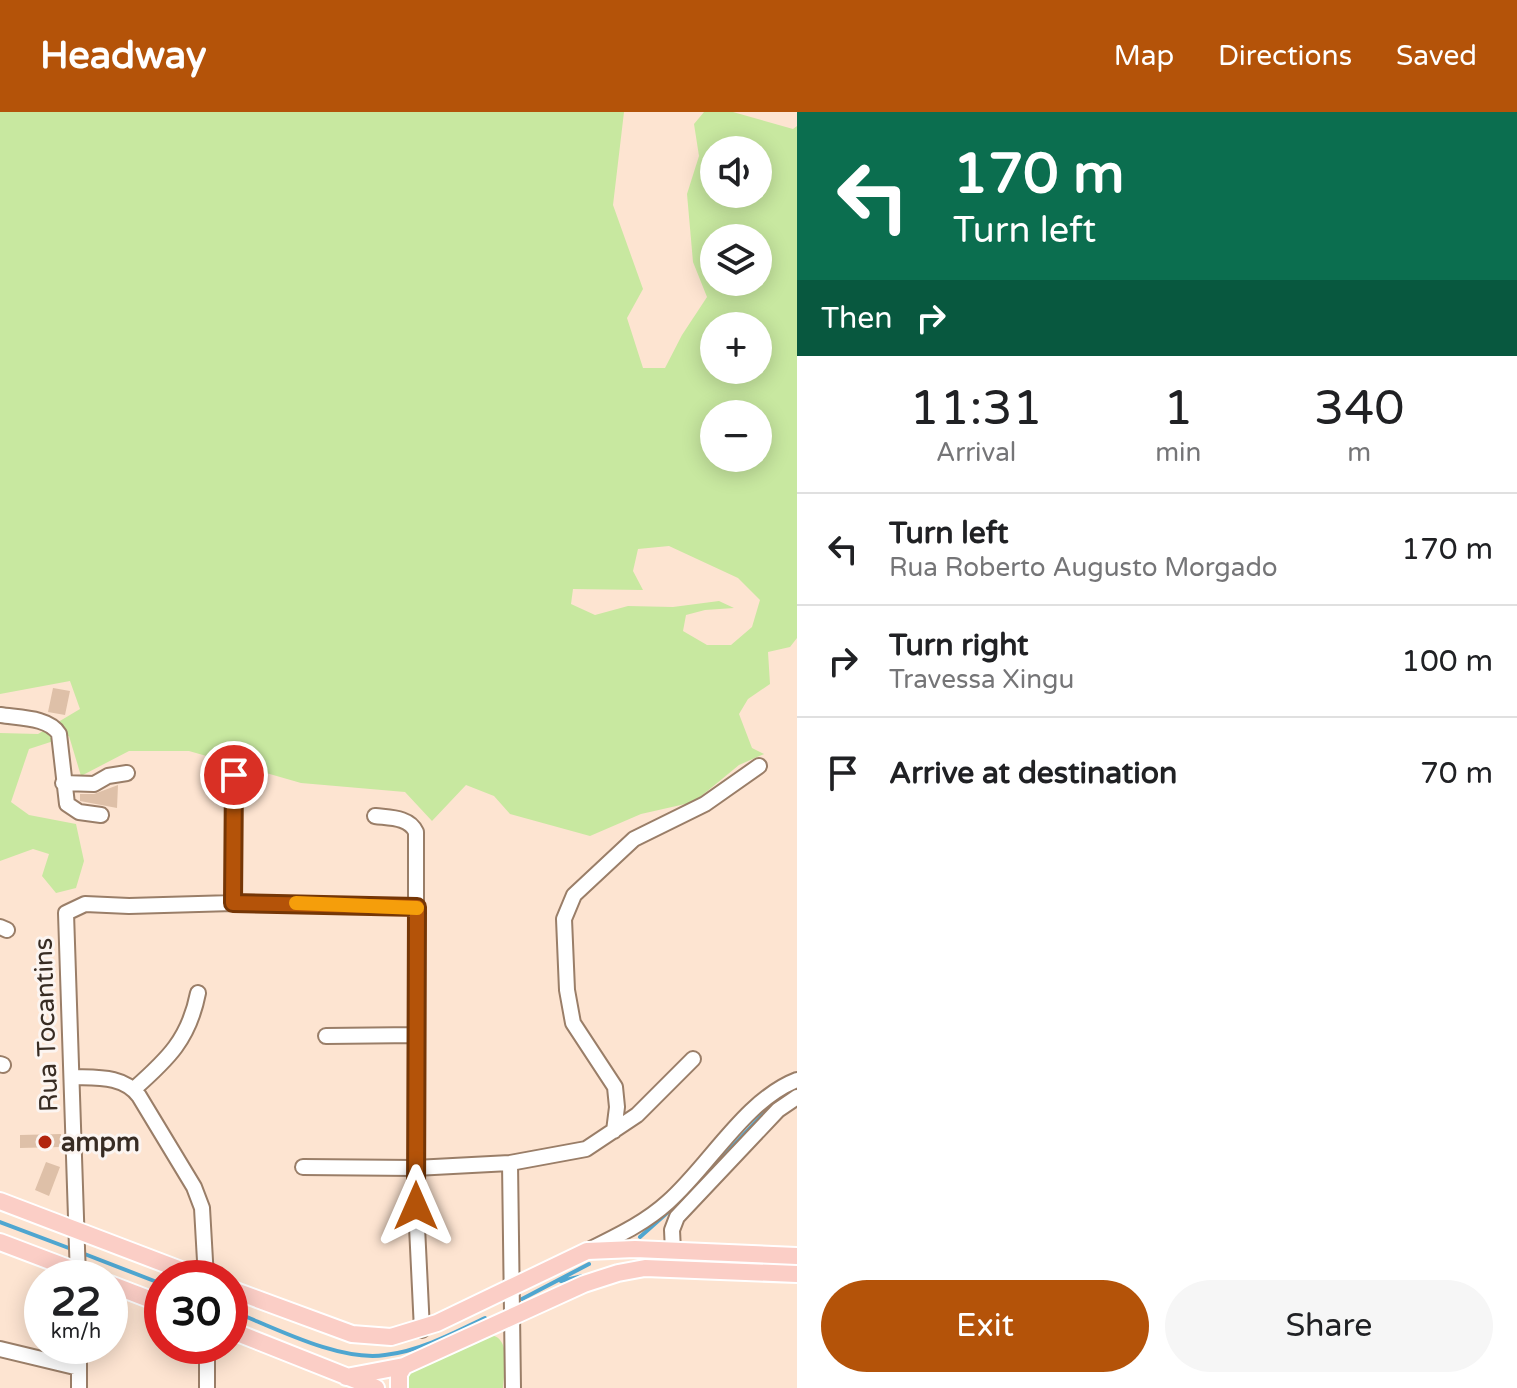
<!DOCTYPE html>
<meta charset="utf-8">
<style>
:root{--surface:#fff;--page:#f6f6f6;--text:#202124;--muted:#757577;--line:#e0e0e0;--accent:#b45309}
body{margin:0;font-family:"Varela Round",sans-serif;background:var(--page);color:var(--text);height:100vh;display:flex;flex-direction:column;font-size:30px;white-space:nowrap}
*{box-sizing:border-box;margin:0}
p{font-size:26px;color:var(--muted)}
.icon{flex:none;width:44px;height:44px;fill:none;stroke:currentColor;stroke-width:2;stroke-linecap:round;stroke-linejoin:round}
.map{position:relative;flex:1;overflow:hidden}
.details{display:flex;flex-direction:column;background:var(--surface);width:720px}
.details>*{flex:none}
.guide{background:#0b6e4f;color:#fff;overflow:hidden}
.controls{position:absolute;left:700px;top:24px;display:grid;gap:16px}
.controls a{display:grid;place-items:center;width:72px;height:72px;border-radius:50%;background:var(--surface);box-shadow:0 4px 20px #0003;font-size:40px}
.speed{position:absolute;left:24px;top:1148px;display:flex;gap:16px;font-size:40px;font-weight:700;text-align:center}
.speed>*{display:grid;place-content:center;width:104px;height:104px;border-radius:50%;background:var(--surface);box-shadow:0 4px 20px #0003;line-height:1}
.speed small{font-size:20px;font-weight:400}
.speed .limit{border:12px solid #d22;background:#fff;color:#111}
.pin{position:absolute;display:grid;place-items:center;width:68px;height:68px;color:#fff;margin:-34px;border:4px solid #fff;border-radius:50%;box-shadow:0 2px 8px #0007}
.me{position:absolute;width:88px;margin:-44px;rotate:0deg;stroke-linejoin:round;filter:drop-shadow(0 0 6px #0008)}
.turn{display:flex;align-items:center;gap:28px;height:168px;padding:0 24px;font-size:36px}
.turn .icon{width:104px;height:104px;stroke-width:2.5}
.turn b{display:block;font-size:56px;line-height:68px}
.then{display:flex;align-items:center;height:76px;padding:0 24px;background:#0003;gap:16px;font-size:30px}
.eta{display:flex;justify-content:space-evenly;align-items:center;height:136px;text-align:center}
.eta b{font-size:48px;font-weight:600;line-height:56px}
.cta{display:flex;gap:16px;margin-top:auto;padding:16px 24px}
.cta a{flex:1;height:92px;border-radius:48px;background:var(--accent);color:#fff;font-size:32px;font-weight:600;line-height:92px;text-align:center}
.cta a+a{background:var(--page);color:var(--text)}
ul{padding:0;list-style:none}
li{display:flex;align-items:center;gap:24px;height:112px;padding:0 24px;border-top:2px solid var(--line)}
li div{flex:1}
li b{display:block;font-size:30px}
li em{font-style:normal}
header{display:flex;align-items:center;gap:48px;box-sizing:border-box;height:112px;padding:0 40px;background:var(--accent);color:#fff}
header strong{font-size:38px}
nav{display:flex;gap:44px;margin-inline-start:auto;font-size:28px}
main{display:flex;flex:1;min-height:0}
.map>svg:first-child{display:block}
.green{fill:#c8e8a0;fill-rule:evenodd}
.lines{fill:none;stroke-linecap:round;stroke-linejoin:round}
.stream{stroke:#4fa6d0;stroke-width:4}
.building{fill:#dec0a8}
.minor-casing{stroke:#9a7e68;stroke-width:18}
.major-casing{stroke:#fff;stroke-width:20}
.minor{stroke:#fff;stroke-width:14}
.major{stroke:#fbcec6;stroke-width:16}
.route-casing{stroke:#753606;stroke-width:20}
.route{stroke:#b45309;stroke-width:14}
.slow{stroke:#f59e0b;stroke-width:14}
.poi-dot{fill:#b2250e;stroke:#fcf5f1;stroke-width:3}
.labels{text-anchor:middle;dominant-baseline:central;stroke-width:6;stroke-linejoin:round;paint-order:stroke}
.street-label{font-size:26px;fill:#382c23;stroke:#fcf5f1}
.poi-label{font-size:26px;font-weight:bold;fill:#382c23;stroke:#fcf5f1;text-anchor:start}
</style>
<header>
<strong>Headway</strong>
<nav><a>Map</a><a>Directions</a><a>Saved</a></nav>
</header>
<main>
<div class="map">
<svg width="797" height="1276" viewBox="0 0 797 1276">
<rect width="100%" height="100%" fill="#fde4d1"/>
<path class="green" d="M0 0H624L613 93 643 177 627 206 643 256H665L682 223 707 185 693 150 687 82 699 44 694 12 704 0H733L793 17 797 14V526L790 535 768 540 770 572 748 587 739 602 752 636 764 642 739 653 694 690 641 702 590 724 510 702 494 684 466 673 432 709 405 680 301 671 189 639H129L81 664 69 624 29 637 11 690 29 703 76 712 84 749 76 776 56 781 42 764 49 742 33 737 0 749V621L38 622 80 597 70 569 0 582ZM714 38H758V82H714ZM714 126H758V170H714ZM714 214H758V258H714ZM714 302H758V346H714ZM669 434 738 466 760 488 752 515 731 533H707L683 519 686 503 705 498 734 496 719 489 673 495 628 494 595 503 571 492 573 477 643 478 633 459 638 437Z
M491 1223C512 1227 504 1259 503 1276H403L405 1261Z"/>
<g class="lines">
<path class="stream" d="M0 1110 74 1138
M640 1125 685 1085 762 1003 797 977
M82 1141 162 1172
M561 1169 583 1164
M522 1187 589 1152
M230 1198C273 1215 339 1250 385 1243 420 1239 454 1221 485 1206"/>
</g>
<path class="building" d="M53 576 70 579 65 603 48 600Z
M118 673 117 696 80 689V682H94Z
M61 1022V1035L20 1036V1023Z
M46 1050 60 1055 49 1084 35 1078Z"/>
<g class="lines">
<defs>
<path id="minor" d="M0 603C18 606 49 605 59 622L67 692 79 700 101 703
M63 671 94 672 108 664 127 661
M375 704C390 706 409 705 416 720V1094L422 1218
M233 791 234 663
M0 815 7 818
M326 924 417 923
M0 952 3 953
M72 965C96 966 123 963 139 984L194 1075 202 1096 206 1166
M134 977C168 947 189 927 198 881
M614 1019 617 995 615 975 573 911 567 878 564 807 574 783 634 727 705 692 759 654
M510 1051 513 1276
M303 1055 415 1056 510 1051 586 1037 637 1003 693 947
M589 1138C617 1124 645 1111 668 1090 709 1054 745 988 797 968
M673 1139 672 1118 677 1105 778 998 797 985
M78 1166 66 801 85 792 129 794 233 791 417 795
M79 1234V1276
M207 1234V1276
M0 1237 79 1256"/>
<path id="major" d="M0 1089 202 1166
M0 1130 95 1166
M110 1172 162 1192
M230 1177 352 1222 391 1225 437 1211 587 1139 635 1137 797 1144
M230 1218 376 1276
M346 1265 404 1254 584 1172 618 1161 645 1156 797 1162
M399 1276V1262L404 1254"/>
</defs>
<use href="#minor" class="minor-casing"/>
<use href="#major" class="major-casing"/>
<use href="#minor" class="minor"/>
<use href="#major" class="major"/>
</g>
<g class="lines">
<defs>
<path id="route" d="M234 663 233 791 417 795 416 1094"/>
</defs>
<use href="#route" class="route-casing"/>
<use href="#route" class="route"/>
<path class="slow" d="M296 791 417 796"/>
</g>
<circle class="poi-dot" cx="45" cy="1030" r="8"/>
<g class="labels">
<g class="street-label">
<text transform="translate(46 913) rotate(-92)">Rua Tocantins</text>
</g>
<g class="poi-label">
<text x="61" y="1030">ampm</text>
</g>
</g>
</svg>
<div class="controls">
<a><svg class="icon" aria-label="sound" viewBox="0 0 24 24"><path d="M4 9h4l5-4v14l-5-4H4zM17 9q2 3 0 6"/></svg></a>
<a><svg class="icon" aria-label="layers" viewBox="0 0 24 24"><path d="M12 4l9 5-9 5-9-5zM3 14l9 5 9-5"/></svg></a>
<a>+</a>
<a>−</a>
</div>
<div class="speed"><div>22<small>km/h</small></div><div class="limit">30</div></div>
<div class="pin" style="left:234px;top:663px;background:#d93025"><svg class="icon" aria-label="arrive" viewBox="0 0 24 24"><path d="M6 21V4h12l-3 4 3 4H6"/></svg></div>
<svg class="me" style="left:416px;top:1094px" viewBox="-20 -20 40 40"><path d="M0-17L14 15 0 8-14 15z" fill="#b45309" stroke="#fff" stroke-width="4"/></svg>
</div>
<section class="details">
<div class="guide">
<div class="turn"><svg class="icon" aria-label="left" viewBox="0 0 24 24"><path d="M17 20v-9H6M10 6l-5 5 5 5"/></svg><div><b>170 m</b>Turn left</div></div>
<div class="then">Then<svg class="icon" aria-label="right" viewBox="0 0 24 24"><path d="M7 20v-9h11M14 6l5 5-5 5"/></svg></div>
</div>
<div class="eta">
<div><b>11:31</b><p>Arrival</p></div>
<div><b>1</b><p>min</p></div>
<div><b>340</b><p>m</p></div>
</div>
<ul>
<li><svg class="icon" aria-label="left" viewBox="0 0 24 24"><path d="M17 20v-9H6M10 6l-5 5 5 5"/></svg><div><b>Turn left</b><p>Rua Roberto Augusto Morgado</p></div><em>170 m</em></li>
<li><svg class="icon" aria-label="right" viewBox="0 0 24 24"><path d="M7 20v-9h11M14 6l5 5-5 5"/></svg><div><b>Turn right</b><p>Travessa Xingu</p></div><em>100 m</em></li>
<li><svg class="icon" aria-label="arrive" viewBox="0 0 24 24"><path d="M6 21V4h12l-3 4 3 4H6"/></svg><div><b>Arrive at destination</b></div><em>70 m</em></li>
</ul>
<div class="cta"><a>Exit</a><a>Share</a></div>
</section>
</main>
